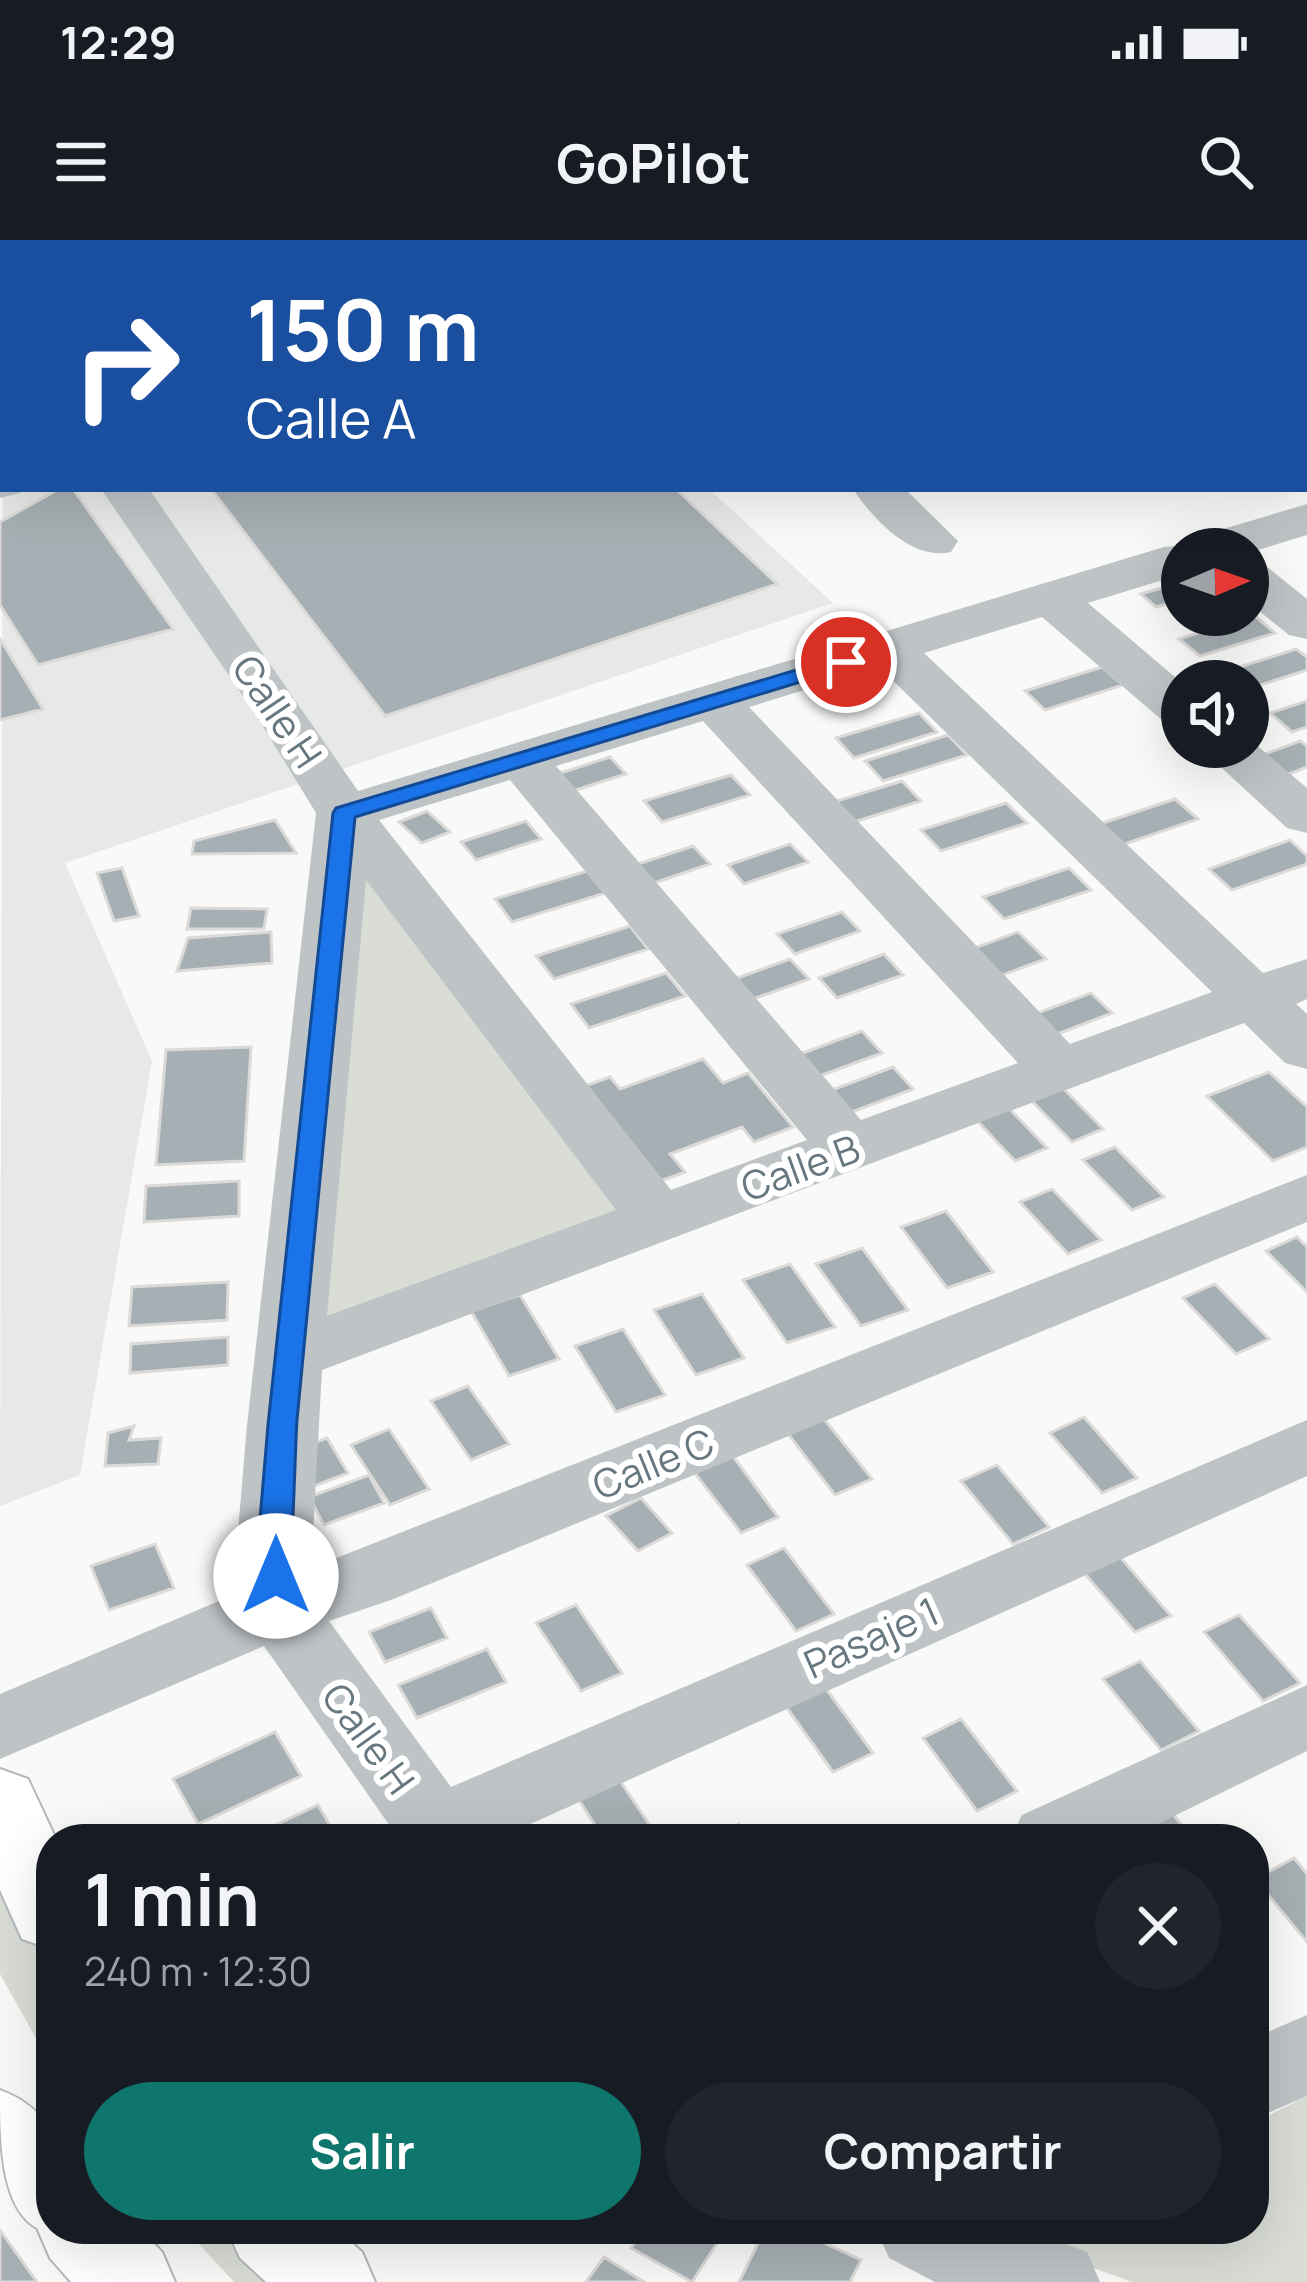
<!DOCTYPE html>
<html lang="es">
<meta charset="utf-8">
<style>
:root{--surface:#171b24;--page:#20242c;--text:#f1f3f6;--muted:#9ea1a6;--accent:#0f766e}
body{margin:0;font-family:Manrope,sans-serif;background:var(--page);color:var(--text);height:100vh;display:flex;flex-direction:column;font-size:45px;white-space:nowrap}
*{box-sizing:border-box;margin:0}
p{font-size:39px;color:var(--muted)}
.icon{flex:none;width:66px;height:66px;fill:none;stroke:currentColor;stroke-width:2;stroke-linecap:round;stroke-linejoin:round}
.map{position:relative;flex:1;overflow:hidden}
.details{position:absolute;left:36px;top:1584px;width:1233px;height:420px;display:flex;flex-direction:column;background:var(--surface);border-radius:48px;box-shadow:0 12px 48px #0002}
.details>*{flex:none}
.guide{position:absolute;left:0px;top:0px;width:1308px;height:252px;box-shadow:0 12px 48px #0002;background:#1a4fa0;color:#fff;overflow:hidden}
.needle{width:78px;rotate:88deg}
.tools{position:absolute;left:1161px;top:288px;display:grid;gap:24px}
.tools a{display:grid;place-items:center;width:108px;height:108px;border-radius:50%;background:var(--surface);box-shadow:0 12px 48px #0002;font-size:60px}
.pin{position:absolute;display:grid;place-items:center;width:102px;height:102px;color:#fff;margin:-51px;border:6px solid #fff;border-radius:50%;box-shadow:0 3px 12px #0007}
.me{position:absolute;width:132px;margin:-66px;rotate:0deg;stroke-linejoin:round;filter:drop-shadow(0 0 9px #0008)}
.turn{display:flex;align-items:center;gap:42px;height:252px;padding:0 48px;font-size:54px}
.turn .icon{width:156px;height:156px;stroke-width:2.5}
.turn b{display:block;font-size:84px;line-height:102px}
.round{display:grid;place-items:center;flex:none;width:126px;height:126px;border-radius:63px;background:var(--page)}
.overview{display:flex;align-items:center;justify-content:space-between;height:204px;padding:0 48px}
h1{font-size:72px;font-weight:700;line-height:90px}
.button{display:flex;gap:24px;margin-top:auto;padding:24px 48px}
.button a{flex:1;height:138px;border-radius:72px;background:var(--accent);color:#fff;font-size:48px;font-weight:700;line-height:138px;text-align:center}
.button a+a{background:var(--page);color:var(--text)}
.status{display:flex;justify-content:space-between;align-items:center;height:84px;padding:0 60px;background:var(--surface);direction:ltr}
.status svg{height:33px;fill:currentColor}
header{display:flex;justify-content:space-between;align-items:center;height:156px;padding:0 48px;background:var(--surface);font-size:54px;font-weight:700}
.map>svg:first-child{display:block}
.built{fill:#e7e9e7}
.green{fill:#d9ddd6}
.building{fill:#a6afb3;stroke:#dbdad9;stroke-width:3}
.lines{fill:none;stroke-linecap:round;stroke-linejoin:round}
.major-casing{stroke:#b2b8bb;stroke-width:4}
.highway-casing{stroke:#b2b7ba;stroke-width:4}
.minor{fill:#bec3c6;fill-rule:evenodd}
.major{fill:#fff;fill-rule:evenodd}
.highway{fill:#fff;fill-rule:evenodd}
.route{fill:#1a73e8;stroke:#114b97;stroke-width:3}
.labels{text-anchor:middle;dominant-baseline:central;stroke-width:12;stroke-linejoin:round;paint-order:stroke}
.street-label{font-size:39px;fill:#66777f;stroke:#fff}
</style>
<div class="status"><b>12:29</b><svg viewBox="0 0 49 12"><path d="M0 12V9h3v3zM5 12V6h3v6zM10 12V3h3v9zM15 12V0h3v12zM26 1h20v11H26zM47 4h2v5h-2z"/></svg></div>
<header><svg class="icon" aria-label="menu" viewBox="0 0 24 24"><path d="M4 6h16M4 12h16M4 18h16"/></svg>GoPilot<svg class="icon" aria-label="search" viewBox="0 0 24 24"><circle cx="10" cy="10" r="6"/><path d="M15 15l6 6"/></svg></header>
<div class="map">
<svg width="1307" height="2042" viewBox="0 0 1307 2042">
<rect width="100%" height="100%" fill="#f9f9f7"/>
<path class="built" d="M3 163V249H709L833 363 65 623 152 821 80 1235 0 1266Z"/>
<path class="green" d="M355 597 635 967 318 1084Z
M0 1597 51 1672V1825L0 1734Z
M1307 1856V2042H1132L1066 2018 1052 1989H1254V1883Z
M185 1989H267L303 2042H234Z"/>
<path class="building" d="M59 249H73L173 389 38 425 0 365V282Z
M211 249H676L777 344 385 476Z
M1182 342V360L1156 367 1141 354Z
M1254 375 1275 393 1200 416 1179 399Z
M0 399 43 469 0 480Z
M1296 409 1307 417V430L1248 449V441H1231L1221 433Z
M1102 427 1123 445 1045 470 1025 451Z
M1307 461V487L1292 492 1270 473Z
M919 473 937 492 854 518 836 498Z
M948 495 967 515 883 541 865 521Z
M1300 501 1307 506V527L1276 539 1252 519Z
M610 517 626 534 563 554 548 537Z
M731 535 750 555 662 582 644 561Z
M902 541 921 561 835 588 817 567Z
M1175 559 1198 579 1116 607 1094 586Z
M1006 563 1027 583 941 611 921 590Z
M427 571 450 592 422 603 399 582Z
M275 580 296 613 192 614 194 601Z
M526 581 541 599 476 620 461 602Z
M1290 600 1307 616V624L1232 650 1209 629Z
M790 604 808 622 744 644 728 625Z
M693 606 710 624 645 646 629 627Z
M122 628 139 676 114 681 97 633Z
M1069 628 1091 650 1004 679 983 657Z
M587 631 605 653 512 682 495 659Z
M191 668 267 669 264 689H187Z
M842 672 860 691 795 714 777 694Z
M630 686 648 709 554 739 536 716Z
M271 692 272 723 177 731 188 698Z
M1018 692 1046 719 994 738 966 711Z
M884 714 903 735 837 758 819 738Z
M790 719 809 739 742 763 724 743Z
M666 733 685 756 589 788 571 764Z
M1091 753 1112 773 1047 798 1027 777Z
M862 791 882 813 814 838 795 816Z
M251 807 244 921 156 925 166 810Z
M703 819 723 843 748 833 793 887 754 902 742 887 670 914 685 932 658 942 582 847 610 837 620 849Z
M893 827 913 849 844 875 824 853Z
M1269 832 1307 867V907L1273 921 1207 856Z
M1057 842 1103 889 1072 902 1025 854Z
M1001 860 1047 908 1015 921 970 873Z
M1115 907 1164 957 1132 970 1083 920Z
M239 941V976L144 982 146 946Z
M1052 949 1101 1000 1068 1014 1020 962Z
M946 971 993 1032 947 1048 901 987Z
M1297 997 1307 1007V1052L1266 1011Z
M862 1008 908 1070 861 1086 816 1024Z
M790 1024 835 1087 787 1103 743 1040Z
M228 1042 227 1080 129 1086 132 1047Z
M1215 1044 1269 1099 1236 1114 1183 1058Z
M702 1054 744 1118 696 1135 654 1070Z
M520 1055 559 1119 509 1136 471 1071Z
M623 1089 665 1155 616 1172 575 1106Z
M228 1097V1125L130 1133 131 1104Z
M468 1146 509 1204 471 1220 431 1161Z
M1084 1177 1137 1238 1102 1253 1050 1193Z
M824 1179 872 1239 835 1255 788 1194Z
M134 1186 129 1200 161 1198 158 1224 105 1226 108 1193Z
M389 1189 429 1249 390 1265 351 1205Z
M327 1198 348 1233 304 1250 308 1205Z
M732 1215 778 1277 741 1293 694 1232Z
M997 1225 1049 1287 1013 1304 961 1241Z
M369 1235 384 1263 324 1285 309 1257Z
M641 1258 672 1293 638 1311 606 1276Z
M155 1304 174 1348 109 1370 91 1326Z
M784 1308 834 1374 796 1391 747 1325Z
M1114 1310 1171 1376 1135 1392 1079 1327Z
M576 1365 622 1433 581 1451 536 1383Z
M431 1368 447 1398 385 1422 369 1392Z
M1239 1375 1300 1443 1263 1461 1204 1392Z
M487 1409 506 1442 417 1478 398 1445Z
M1140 1421 1199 1491 1161 1510 1103 1439Z
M821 1442 873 1513 833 1532 782 1461Z
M961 1479 1017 1551 977 1571 923 1498Z
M275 1492 301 1536 198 1584 173 1539Z
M618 1538 659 1599H604L577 1557Z
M1164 1563 1193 1599H1139L1125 1582Z
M318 1565 338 1599H246Z
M739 1584 749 1599H707Z
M1294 1618 1307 1634V1702L1255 1639Z
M644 1989H726L692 2042 631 2008Z
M765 1989H793L861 2020 850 2042H739Z
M0 1990 37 2042H0Z
M604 2017 644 2042H586Z"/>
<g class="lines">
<defs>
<path id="major" d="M0 1529 28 1539 56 1599H51V1709L22 1699 0 1650Z
M0 1850C71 1877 51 1924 51 1989H140L162 2012 175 2042H71L50 2018 37 1988C0 1968 0 1898 0 1850Z
M227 1989H336L362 2012 375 2042H266L240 2018Z"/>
<path id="highway" d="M3 41V67L0 68V42Z"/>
</defs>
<use href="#major" class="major-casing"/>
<use href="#highway" class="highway-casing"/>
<path class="minor" d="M0 0H39L40 3H3V11Z
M640 0H682L684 3H642Z
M1102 0H1146L1148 3H1104Z
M1259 0H1307V5L1257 3Z
M0 229 3 249H23L20 253 0 258Z
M101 249H149L358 551 1164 307 1189 305 1193 298 1307 264V295L1248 313V309H1182V334L1088 363 1182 443V486L1163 481 1042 377 924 413 1263 733 1307 719V759L1296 764 1307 774V829L1285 823 1244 783 322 1130 311 1328 1307 935V982L391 1360 329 1381 451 1547 1307 1180V1236L497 1599H399L264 1406 0 1519V1454L240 1352 237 1303 247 1185 316 573 256 475ZM879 427 1212 752 1070 804 749 467ZM703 481 1018 823 861 880 556 526ZM510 540 807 900 671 950 379 580ZM366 640 616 970 327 1076Z
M853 249H905L958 301 951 312C912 321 874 280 853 249Z
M1248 322 1266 326 1307 359V399L1289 395 1248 362Z
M1248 498 1307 548V593L1287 588 1199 507H1248Z
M1307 1445V1511L1127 1599H1010L1022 1575Z
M1307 1775V1856L1254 1879V1798Z
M876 1989H1025L1087 2012 1100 2042H935L889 2018Z"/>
<use href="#major" class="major"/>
<use href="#highway" class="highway"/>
</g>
<path class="route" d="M846 415 857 422 853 426 355 577C336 778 315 979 297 1180 295 1206 293 1332 286 1344H265L258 1303 268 1185 333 573 336 568Z"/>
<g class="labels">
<g class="street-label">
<text transform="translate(278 471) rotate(56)">Calle H</text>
<text transform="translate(800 927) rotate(-20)">Calle B</text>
<text transform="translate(653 1223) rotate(-22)">Calle C</text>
<text transform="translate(871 1397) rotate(-24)">Pasaje 1</text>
<text transform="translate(369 1498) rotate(54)">Calle H</text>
</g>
</g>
</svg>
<div class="tools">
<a><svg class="needle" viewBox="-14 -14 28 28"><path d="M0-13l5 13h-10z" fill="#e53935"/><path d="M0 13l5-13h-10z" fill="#9ea1a6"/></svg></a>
<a><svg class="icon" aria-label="sound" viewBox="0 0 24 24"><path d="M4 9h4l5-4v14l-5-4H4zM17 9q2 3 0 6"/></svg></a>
</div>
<div class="pin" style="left:846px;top:422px;background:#d93025"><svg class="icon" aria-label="arrive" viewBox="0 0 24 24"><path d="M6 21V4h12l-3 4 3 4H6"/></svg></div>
<svg class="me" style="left:276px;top:1336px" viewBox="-20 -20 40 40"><circle r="19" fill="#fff"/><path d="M0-13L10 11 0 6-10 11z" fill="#1a73e8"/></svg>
<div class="guide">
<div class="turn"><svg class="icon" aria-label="right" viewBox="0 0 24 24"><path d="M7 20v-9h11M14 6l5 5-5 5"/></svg><div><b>150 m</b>Calle A</div></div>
</div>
<section class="details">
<div class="overview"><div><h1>1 min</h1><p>240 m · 12:30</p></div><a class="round"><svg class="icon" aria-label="close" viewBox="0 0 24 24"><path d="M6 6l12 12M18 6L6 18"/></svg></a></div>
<div class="button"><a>Salir</a><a>Compartir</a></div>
</section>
</div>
